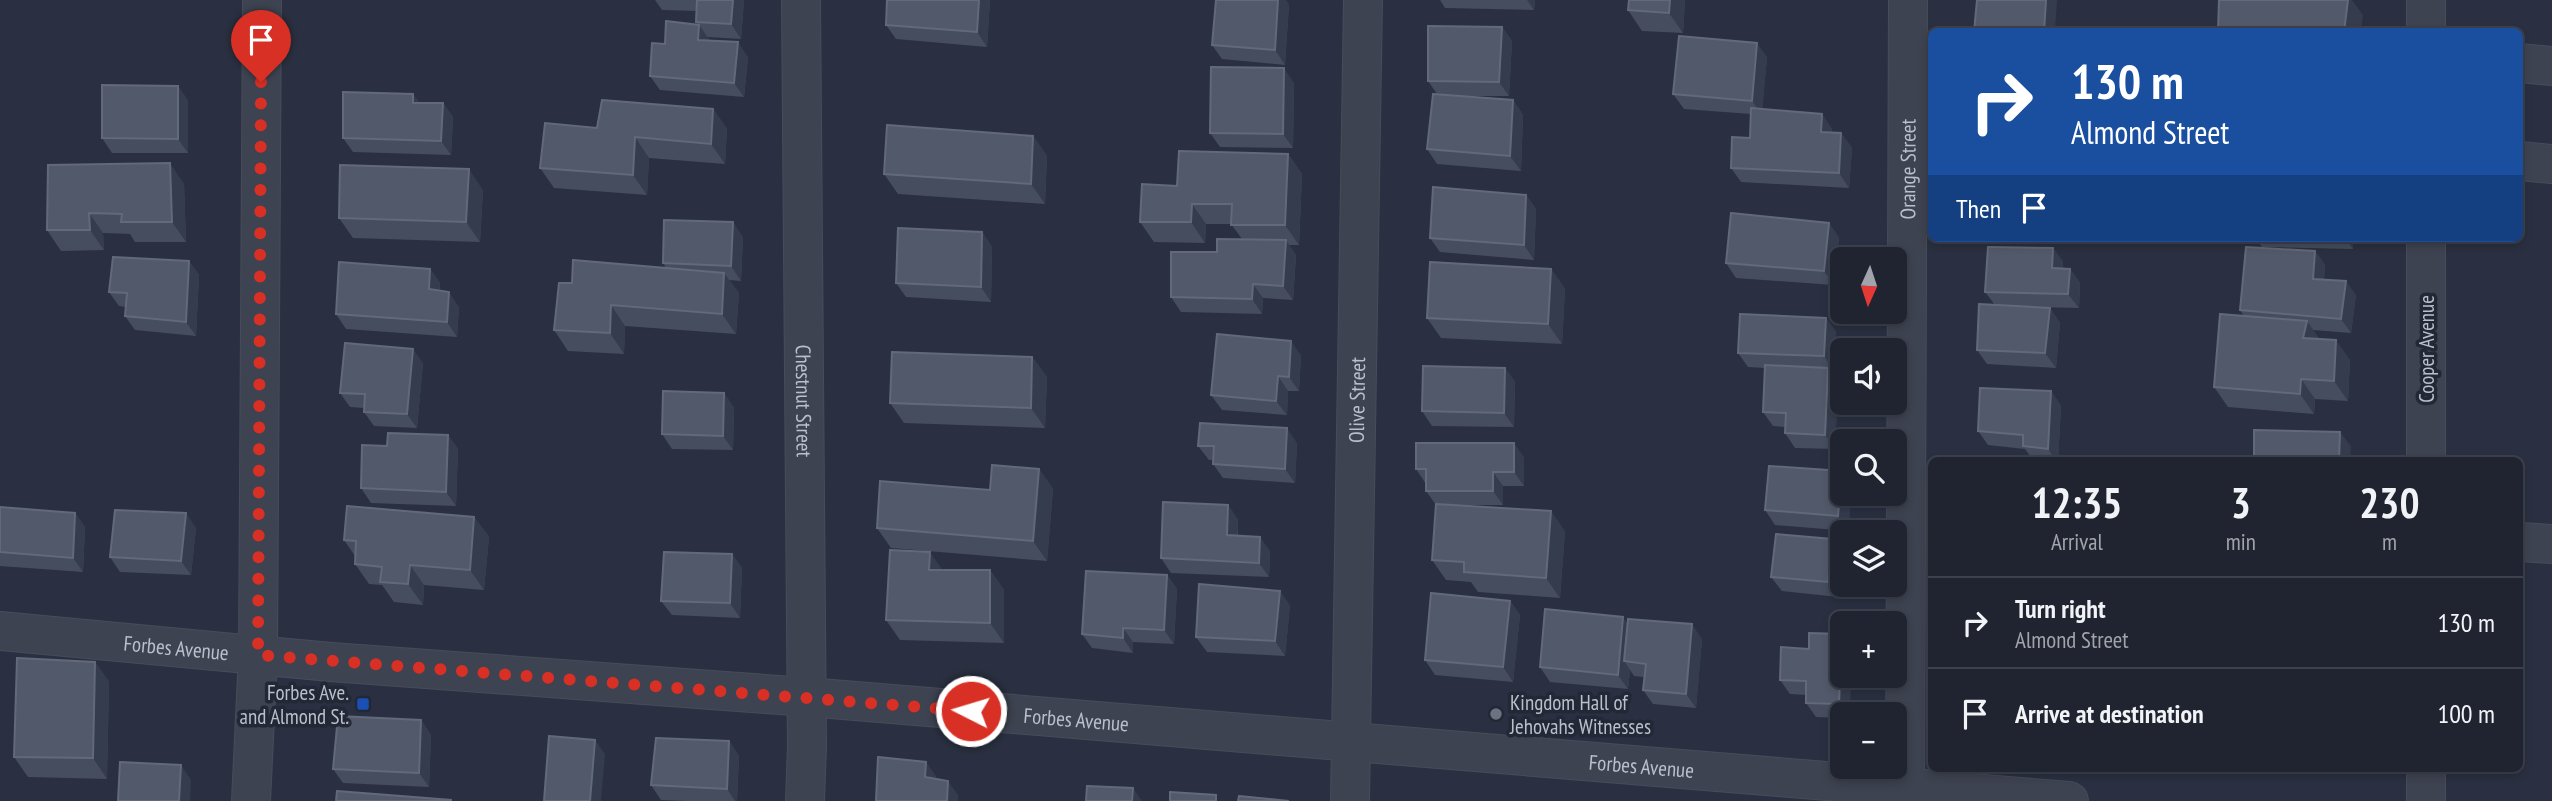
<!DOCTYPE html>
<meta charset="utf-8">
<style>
:root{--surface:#202431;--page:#2d303d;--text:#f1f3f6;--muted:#a2a4ab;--line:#3d414d}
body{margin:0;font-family:"PT Sans Narrow",sans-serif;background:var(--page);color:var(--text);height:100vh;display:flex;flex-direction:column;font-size:26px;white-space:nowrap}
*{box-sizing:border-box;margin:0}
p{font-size:23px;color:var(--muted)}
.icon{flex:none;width:38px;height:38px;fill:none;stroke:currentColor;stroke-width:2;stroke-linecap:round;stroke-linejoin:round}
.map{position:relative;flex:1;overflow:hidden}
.side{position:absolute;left:1928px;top:457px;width:595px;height:315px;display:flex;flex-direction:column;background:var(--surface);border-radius:10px;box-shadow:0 4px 10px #0003,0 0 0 2px var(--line)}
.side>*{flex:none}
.guide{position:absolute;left:1928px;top:28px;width:595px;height:214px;border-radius:10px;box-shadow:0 4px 10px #0003,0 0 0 2px var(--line);background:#1a4fa0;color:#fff;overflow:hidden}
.needle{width:46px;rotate:183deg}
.buttons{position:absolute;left:1830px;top:247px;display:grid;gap:14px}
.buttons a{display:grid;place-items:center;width:77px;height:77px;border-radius:10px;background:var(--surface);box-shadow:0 4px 10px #0003,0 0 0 2px var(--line);font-size:35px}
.pin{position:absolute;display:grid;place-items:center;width:60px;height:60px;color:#fff;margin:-72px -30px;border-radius:50% 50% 50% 0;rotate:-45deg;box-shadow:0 0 7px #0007}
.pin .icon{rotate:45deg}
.me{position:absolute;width:77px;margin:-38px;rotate:275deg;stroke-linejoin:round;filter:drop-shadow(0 0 5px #0008)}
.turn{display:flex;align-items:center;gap:24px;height:147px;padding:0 28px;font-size:32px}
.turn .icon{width:91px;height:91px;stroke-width:2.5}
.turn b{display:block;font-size:49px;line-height:60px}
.then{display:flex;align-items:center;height:66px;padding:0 28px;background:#0003;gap:14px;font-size:26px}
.eta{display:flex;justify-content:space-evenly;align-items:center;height:119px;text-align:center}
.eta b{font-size:42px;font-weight:600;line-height:49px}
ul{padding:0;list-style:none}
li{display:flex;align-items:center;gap:21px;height:91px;padding:0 28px;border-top:2px solid var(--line)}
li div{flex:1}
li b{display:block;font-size:26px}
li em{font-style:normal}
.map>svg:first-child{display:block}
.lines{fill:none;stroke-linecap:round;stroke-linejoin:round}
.minor-casing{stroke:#474c5a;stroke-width:40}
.minor{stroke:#3e4351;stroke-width:38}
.wall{fill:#454d5e}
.shaded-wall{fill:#353c4e}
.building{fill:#52596a;stroke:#626979;stroke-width:2}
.route{stroke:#d93025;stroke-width:12;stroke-dasharray:0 21.6}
.transit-dot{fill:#1a4fb4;stroke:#222836;stroke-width:2.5}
.worship-dot{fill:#6b7280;stroke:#222836;stroke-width:2.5}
.labels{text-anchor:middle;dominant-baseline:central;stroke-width:7;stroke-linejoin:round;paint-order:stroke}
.street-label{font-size:21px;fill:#bbbfcb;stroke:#222836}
.poi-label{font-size:21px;fill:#bbbfcb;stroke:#222836;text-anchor:end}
</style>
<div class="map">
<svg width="2552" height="801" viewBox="0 0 2552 801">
<rect width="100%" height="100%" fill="#2a3041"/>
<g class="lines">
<defs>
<g id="minor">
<path id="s1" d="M801 0 807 746 805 801"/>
<path d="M2426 32V0"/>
<path d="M2520 63 2552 66"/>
<path d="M2520 161 2552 164"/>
<path d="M2426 460V238"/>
<path d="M2520 542 2552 544"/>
<path id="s2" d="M0 631 331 662 807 697 2069 801"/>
<path d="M2426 768V801"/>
<path d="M251 801 258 655 262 0"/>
<path id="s3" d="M1350 801 1363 0"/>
<path id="s4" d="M1905 801 1908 0"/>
</g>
</defs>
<use href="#minor" class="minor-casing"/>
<use href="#minor" class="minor"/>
</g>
<path class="wall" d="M655 0H744L741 39 707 37 709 41 748 57 744 97 660 90 650 76 698 25 696 22 697 11 662 10Z
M990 0 987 47 896 39 886 25Z
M1440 0H1535L1534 10 1445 8Z
M1629 0H1685L1683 33 1642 31 1628 10Z
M1289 4 1285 65 1222 59 1212 45Z
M1502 27 1512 41 1509 96H1460L1513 100 1523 115 1521 171 1437 164 1427 149 1437 94 1428 81Z
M1767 57 1762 109 1822 114 1832 129V133H1841L1852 148 1849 188 1741 182 1731 168 1750 138 1751 114 1684 109 1673 94Z
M1294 83 1293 148 1220 147 1210 133Z
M178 86 188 101V153H112L102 138Z
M420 103H443L453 117 451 155 353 152 343 138Z
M713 109 727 129 725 164 649 158 647 195 554 188 540 168 597 128Z
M1033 136 1047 156 1045 204 898 194 884 174Z
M1288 154 1302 174 1299 245H1289L1296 255 1293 300 1263 298 1262 314 1181 312 1171 297 1217 252 1242 239 1231 224H1206L1205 243 1154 242 1140 222 1177 186Z
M48 165 184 184 186 242H135L130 234 103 233 104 250 61 251 47 230Z
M483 190 480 242 353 238 339 218Z
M1526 195 1536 209 1534 260 1440 252 1430 238Z
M1829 223 1839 238 1834 285 1736 278 1726 263Z
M982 232 992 247 991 302 906 297 896 283Z
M743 237 741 281 729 280 739 293 736 334 625 326 624 354 568 351 554 330 572 283 666 268 663 263Z
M2256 238H2353V249L2262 247Z
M2053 248 2063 262V268L2070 269 2080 283 2079 308 2034 307 2050 308 2060 323 2056 368 1987 364 1977 350 1995 305 1985 292Z
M2315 251 2325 265 2324 279 2356 295 2351 333 2313 330 2319 339 2350 360 2348 401 2315 399 2314 414 2228 407 2214 387 2244 316 2240 310Z
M189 261 199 275 196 336 135 330 125 316 126 307 119 306 109 292Z
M430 269 440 283V291L459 307 457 337 346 329 336 314Z
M1551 269 1565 289 1562 344 1441 338 1427 318Z
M1826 318 1836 332 1834 371H1830L1838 383 1835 449 1795 448 1785 433V427L1773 426 1763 412 1765 368 1748 367 1738 353Z
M1301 355 1299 391H1288L1287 415 1222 410 1211 395Z
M1032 357 1047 377 1045 428 904 423 890 403Z
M423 363 417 428 374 426 364 412V408L350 407 340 393Z
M1505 368 1515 382 1514 427 1432 426 1422 411Z
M2051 391 2061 406 2058 460H2033L2025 449 1988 445 1978 431Z
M724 393 734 408 733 450 672 449 662 434Z
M448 435 458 449 456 506 371 503 361 488 387 446Z
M1297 443 1295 483 1223 478 1213 464V460H1209L1198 446Z
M1524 457V486H1503V505H1456L1565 531 1560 598 1478 592 1471 582 1446 580 1432 560 1436 505 1426 491V484L1416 469Z
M1039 469 1053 489 1047 561 891 548 877 528 990 490Z
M1842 471 1843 472V494L1849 531 1775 525 1765 510Z
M1228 505 1238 520V536L1270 551 1269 577 1171 573 1161 558Z
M0 507 75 513 85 527 83 572 0 566Z
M474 517 489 537 484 590 424 585 423 605 394 602 382 585 369 584 355 564V556L344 540Z
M196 528 191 575 120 572 110 557Z
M732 554 742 568 740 618 672 615 661 601Z
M1842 554 1838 597 1782 591 1771 577Z
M942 570H990L1004 590V643L900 640 886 620Z
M1167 575 1177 589 1174 644 1133 642V653L1092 648 1082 634Z
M1510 601 1520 615 1513 682 1435 675 1425 660Z
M1290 605 1285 656 1207 652 1196 637Z
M1628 623 1702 639 1696 708 1653 704 1643 690 1644 677 1634 676 1630 670 1628 689 1550 682 1540 667Z
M1842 634 1843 676 1850 714H1843V718L1816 717 1806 703V695L1790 694 1780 680Z
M95 662 109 682 107 779 28 777 14 757Z
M421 720 431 735 429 787 343 783 333 769Z
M729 741 739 756 737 801H687L661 800 651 785Z"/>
<path class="shaded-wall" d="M733 0H744L741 39 731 24Z
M979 0H990L987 47 977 32Z
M1278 0H1286L1289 4 1285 65 1275 50Z
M1527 0H1535L1534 10Z
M1670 0H1685L1683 33 1669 13Z
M2046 0H2057L2055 32H2044Z
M2348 0H2352L2363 15 2361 32H2344Z
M699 25 709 39 708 54 698 40Z
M1502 27 1512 41 1509 96 1499 82Z
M738 42 748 57 744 97 734 83Z
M1757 43 1767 57 1762 115 1752 101Z
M1284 68 1294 83 1293 148 1283 134Z
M178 86 188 101V153L178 139Z
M413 94 424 108 413 103Z
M1513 100 1523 115 1521 171 1510 156Z
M443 103 453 117 451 155 441 141Z
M713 109 727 129 725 164 711 144Z
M1822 114 1832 129 1831 147 1821 132Z
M1841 133 1852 148 1849 188 1839 173Z
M1033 136 1047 156 1045 204 1031 184Z
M635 137 649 158 647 195 633 175Z
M1288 154 1302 174 1299 245 1285 225Z
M170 163 184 184 186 242 172 222Z
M469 169 483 190 480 242 466 222Z
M1526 195 1536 209 1534 260 1524 245Z
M1192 204 1206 224 1205 243 1191 222Z
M89 213 103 233 104 250 90 230Z
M733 222 743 237 741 281 731 266Z
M1829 223 1839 238 1834 285 1824 271Z
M982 232 992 247 991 302 981 287Z
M2345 238H2353V249Z
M1286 240 1296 255 1293 300 1283 286Z
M2053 248 2063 262 2062 282 2052 268Z
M2315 251 2325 265 2323 293 2313 279Z
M189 261 199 275 196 336 186 322Z
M430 269 440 283 439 303 429 289Z
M1551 269 1565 289 1562 344 1548 324Z
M2070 269 2080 283 2079 308 2068 294Z
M724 273 739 293 736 334 722 314Z
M2346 281 2356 295 2351 333 2341 319Z
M1253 284 1263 298 1262 314 1252 299Z
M449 292 459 307 457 337 447 322Z
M611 305 625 326 624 354 610 333Z
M2050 308 2060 323 2056 368 2045 353Z
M1826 318 1836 332 1834 371 1824 356Z
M2307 321 2321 341 2303 338Z
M2336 340 2350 360 2348 401 2334 381Z
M1291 341 1301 355 1299 391 1289 377Z
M413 349 423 363 417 428 407 414Z
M1032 357 1047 377 1045 428 1031 408Z
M1505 368 1515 382 1514 427 1504 413Z
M1828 368 1838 383 1835 449 1825 435Z
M1278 376 1288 391 1287 415 1276 401Z
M2301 379 2315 399 2314 414 2300 394Z
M2051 391 2061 406 2058 460H2056L2048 449Z
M724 393 734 408 733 450 723 436Z
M1287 428 1297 443 1295 483 1285 469Z
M2340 432 2351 446 2350 460H2339Z
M448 435 458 449 456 506 446 492Z
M1514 443 1524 457V486L1514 472Z
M1039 469 1053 489 1047 561 1033 541Z
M1842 471 1843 472V494H1851L1849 531 1838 516Z
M1493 472 1503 486V505L1493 491Z
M1228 505 1238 520 1237 549 1227 535Z
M1551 511 1565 531 1560 598 1546 578Z
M75 513 85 527 83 572 73 558Z
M186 513 196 528 191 575 181 561Z
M474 517 489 537 484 590 470 570Z
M1260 537 1270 551 1269 577 1259 563Z
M1832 539 1842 554 1838 597 1828 582Z
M930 552 944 572 929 570Z
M732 554 742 568 740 618 730 603Z
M410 565 424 585 423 605 408 584Z
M990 570 1004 590V643L990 623Z
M1167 575 1177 589 1174 644 1164 630Z
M1280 591 1290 605 1285 656 1275 641Z
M1510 601 1520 615 1513 682 1503 667Z
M1623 617 1633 631 1624 661 1630 670 1628 689 1618 675Z
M1692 624 1702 639 1696 708 1686 694Z
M1123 628 1133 642V653L1123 638Z
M1842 634 1843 676H1851L1850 714H1847L1839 704Z
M95 662 109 682 107 779 93 758Z
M421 720 431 735 429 787 419 773Z
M595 740 605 754 601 801H590Z
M729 741 739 756 737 801H735L727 789Z
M926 762 936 776 935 792 925 777Z
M181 765 191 780 190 801H179Z
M948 781 958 795V801H947Z
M1133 788 1142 801H1132Z"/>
<path class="building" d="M697 0H733L731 24 696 22Z
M887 0H979L977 32 886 25Z
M1216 0H1278L1275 50 1212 45Z
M1629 0H1670L1669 13 1628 10Z
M1977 0H2046L2044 32H1974Z
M2219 0H2348L2344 32H2218Z
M666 21 699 25 698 40 738 42 734 83 650 76 652 43 665 44Z
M1428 26 1502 27 1499 82 1428 81Z
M1679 36 1757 43 1752 101 1673 94Z
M1211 67 1284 68 1283 134 1210 133Z
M102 85 178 86V139L102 138Z
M343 92 413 94V103H443L441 141 343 138Z
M1433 94 1513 100 1510 156 1427 149Z
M602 100 713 109 711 144 635 137 633 175 540 168 545 123 597 128Z
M1751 108 1822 114 1821 132 1841 133 1839 173 1731 168 1732 137 1750 138Z
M887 125 1033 136 1031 184 884 174Z
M1179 151 1288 154 1285 225H1231L1232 204H1192L1191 222H1140L1142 184 1177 186Z
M170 163 172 222H121L122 214 89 213 90 230H47L48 165Z
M340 165 469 169 466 222 339 218Z
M1433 187 1526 195 1524 245 1430 238Z
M1731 213 1829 223 1824 271 1726 263Z
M664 220 733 222 731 266 663 263Z
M898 228 982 232 981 287 896 283Z
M1217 239 1286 240 1283 286 1253 284 1252 299 1171 297V252H1217Z
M1988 247 2053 248 2052 268 2070 269 2068 294 1985 292Z
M2246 247 2315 251 2313 279 2346 281 2341 319 2240 310Z
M113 257 189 261 186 322 125 316 127 293 109 292Z
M573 260 724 273 722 314 611 305 610 333 554 330 559 283H572Z
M339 262 430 269 429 289 449 292 447 322 336 314Z
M1430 262 1551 269 1548 324 1427 318Z
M1979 304 2050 308 2045 353 1977 350Z
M1740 314 1826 318 1824 356 1738 353Z
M2220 314 2307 321 2303 338 2336 340 2334 381 2301 379 2300 394 2214 387Z
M1217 334 1291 341 1289 377 1278 376 1276 401 1211 395Z
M345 343 413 349 407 414 364 412 365 394 340 393Z
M892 352 1032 357 1031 408 890 403Z
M1765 365 1828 368 1825 435 1785 433 1786 413 1763 412Z
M1423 366 1505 368 1504 413 1422 411Z
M1980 388 2051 391 2048 449 2023 446V435L1978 431Z
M663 391 724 393 723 436 662 434Z
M1200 423 1287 428 1285 469 1213 464 1214 446H1198Z
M2254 430 2340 432 2339 460H2254Z
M388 433 448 435 446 492 361 488 362 445 387 446Z
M1416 443H1514V472H1493V491H1426V469H1416Z
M992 465 1039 469 1033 541 877 528 880 481 990 490Z
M1769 466 1842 471 1838 516 1765 510Z
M1163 502 1228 505 1227 535 1260 537 1259 563 1161 558Z
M1436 504 1551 511 1546 578 1464 572V562L1432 560Z
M347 506 474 517 470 570 410 565 408 584 380 582 382 567 355 564 356 541 344 540Z
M0 507 75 513 73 558 0 552Z
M115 510 186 513 181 561 110 557Z
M1776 534 1832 539 1828 582 1771 577Z
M890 550 930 552 929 570H990V623L886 620Z
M664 552 732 554 730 603 661 601Z
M1086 571 1167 575 1164 630 1123 628V638L1082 634Z
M1199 584 1280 591 1275 641 1196 637Z
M1431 593 1510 601 1503 667 1425 660Z
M1545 609 1623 617 1618 675 1540 667Z
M1628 619 1692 624 1686 694 1643 690 1646 664 1624 661Z
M1809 633 1842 634 1839 704 1806 703V681L1780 680 1781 647 1809 649Z
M17 658 95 662 93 758 14 757Z
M338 716 421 720 419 773 333 769Z
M549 736 595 740 590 801H544Z
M656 738 729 741 727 789 651 785Z
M878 757 926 762 925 777 948 781 947 801H876Z
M120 762 181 765 179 801H118Z
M1087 786 1133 788 1132 801H1086Z
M337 791 451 800V801H336Z
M1170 792 1216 795V801H1170Z
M1239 796 1289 801H1238Z"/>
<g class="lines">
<path class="route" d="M261 82 258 655 971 711"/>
</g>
<rect class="transit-dot" x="356" y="697" width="14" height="14" rx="3.5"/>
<circle class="worship-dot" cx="1496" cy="714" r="7"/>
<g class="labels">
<g class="street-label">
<text stroke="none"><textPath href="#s4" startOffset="632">Orange Street</textPath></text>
<text transform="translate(2426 349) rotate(-90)">Cooper Avenue</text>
<text stroke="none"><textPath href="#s1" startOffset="401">Chestnut Street</textPath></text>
<text stroke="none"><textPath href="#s3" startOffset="401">Olive Street</textPath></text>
<text stroke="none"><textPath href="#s2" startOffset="177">Forbes Avenue</textPath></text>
<text stroke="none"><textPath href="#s2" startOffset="1080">Forbes Avenue</textPath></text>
<text stroke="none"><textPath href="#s2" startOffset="1647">Forbes Avenue</textPath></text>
</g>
<g class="poi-label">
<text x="349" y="692">Forbes Ave.<tspan x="349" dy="24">and Almond St.</tspan></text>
<text x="1510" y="702" text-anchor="start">Kingdom Hall of<tspan x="1510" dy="24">Jehovahs Witnesses</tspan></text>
</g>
</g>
</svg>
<div class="buttons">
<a><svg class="needle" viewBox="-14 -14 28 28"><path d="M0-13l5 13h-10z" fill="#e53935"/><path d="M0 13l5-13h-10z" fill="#a2a4ab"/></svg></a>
<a><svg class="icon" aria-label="sound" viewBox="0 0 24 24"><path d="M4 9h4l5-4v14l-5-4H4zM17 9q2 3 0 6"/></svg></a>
<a><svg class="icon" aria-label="search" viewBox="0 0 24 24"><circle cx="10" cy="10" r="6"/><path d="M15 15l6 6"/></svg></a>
<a><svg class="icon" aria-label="layers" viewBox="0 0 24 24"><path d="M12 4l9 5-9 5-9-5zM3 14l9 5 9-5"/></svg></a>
<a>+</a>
<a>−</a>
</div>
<div class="pin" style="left:261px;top:82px;background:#d93025"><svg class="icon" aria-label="arrive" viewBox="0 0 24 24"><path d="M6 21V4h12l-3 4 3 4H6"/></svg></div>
<svg class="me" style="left:971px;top:711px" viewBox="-20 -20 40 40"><circle r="17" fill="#d93025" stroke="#fff" stroke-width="3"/><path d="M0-11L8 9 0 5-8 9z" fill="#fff"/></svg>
<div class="guide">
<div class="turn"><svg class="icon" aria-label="right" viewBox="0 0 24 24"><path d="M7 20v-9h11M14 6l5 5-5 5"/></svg><div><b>130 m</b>Almond Street</div></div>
<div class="then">Then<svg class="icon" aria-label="arrive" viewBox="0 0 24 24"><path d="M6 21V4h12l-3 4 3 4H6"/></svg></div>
</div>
<section class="side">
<div class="eta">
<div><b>12:35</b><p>Arrival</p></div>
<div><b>3</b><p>min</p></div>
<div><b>230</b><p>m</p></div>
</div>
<ul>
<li><svg class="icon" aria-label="right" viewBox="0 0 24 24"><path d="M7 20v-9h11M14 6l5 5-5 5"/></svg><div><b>Turn right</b><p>Almond Street</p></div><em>130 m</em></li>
<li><svg class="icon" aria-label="arrive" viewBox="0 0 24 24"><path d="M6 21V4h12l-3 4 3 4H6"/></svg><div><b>Arrive at destination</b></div><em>100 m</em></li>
</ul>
</section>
</div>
